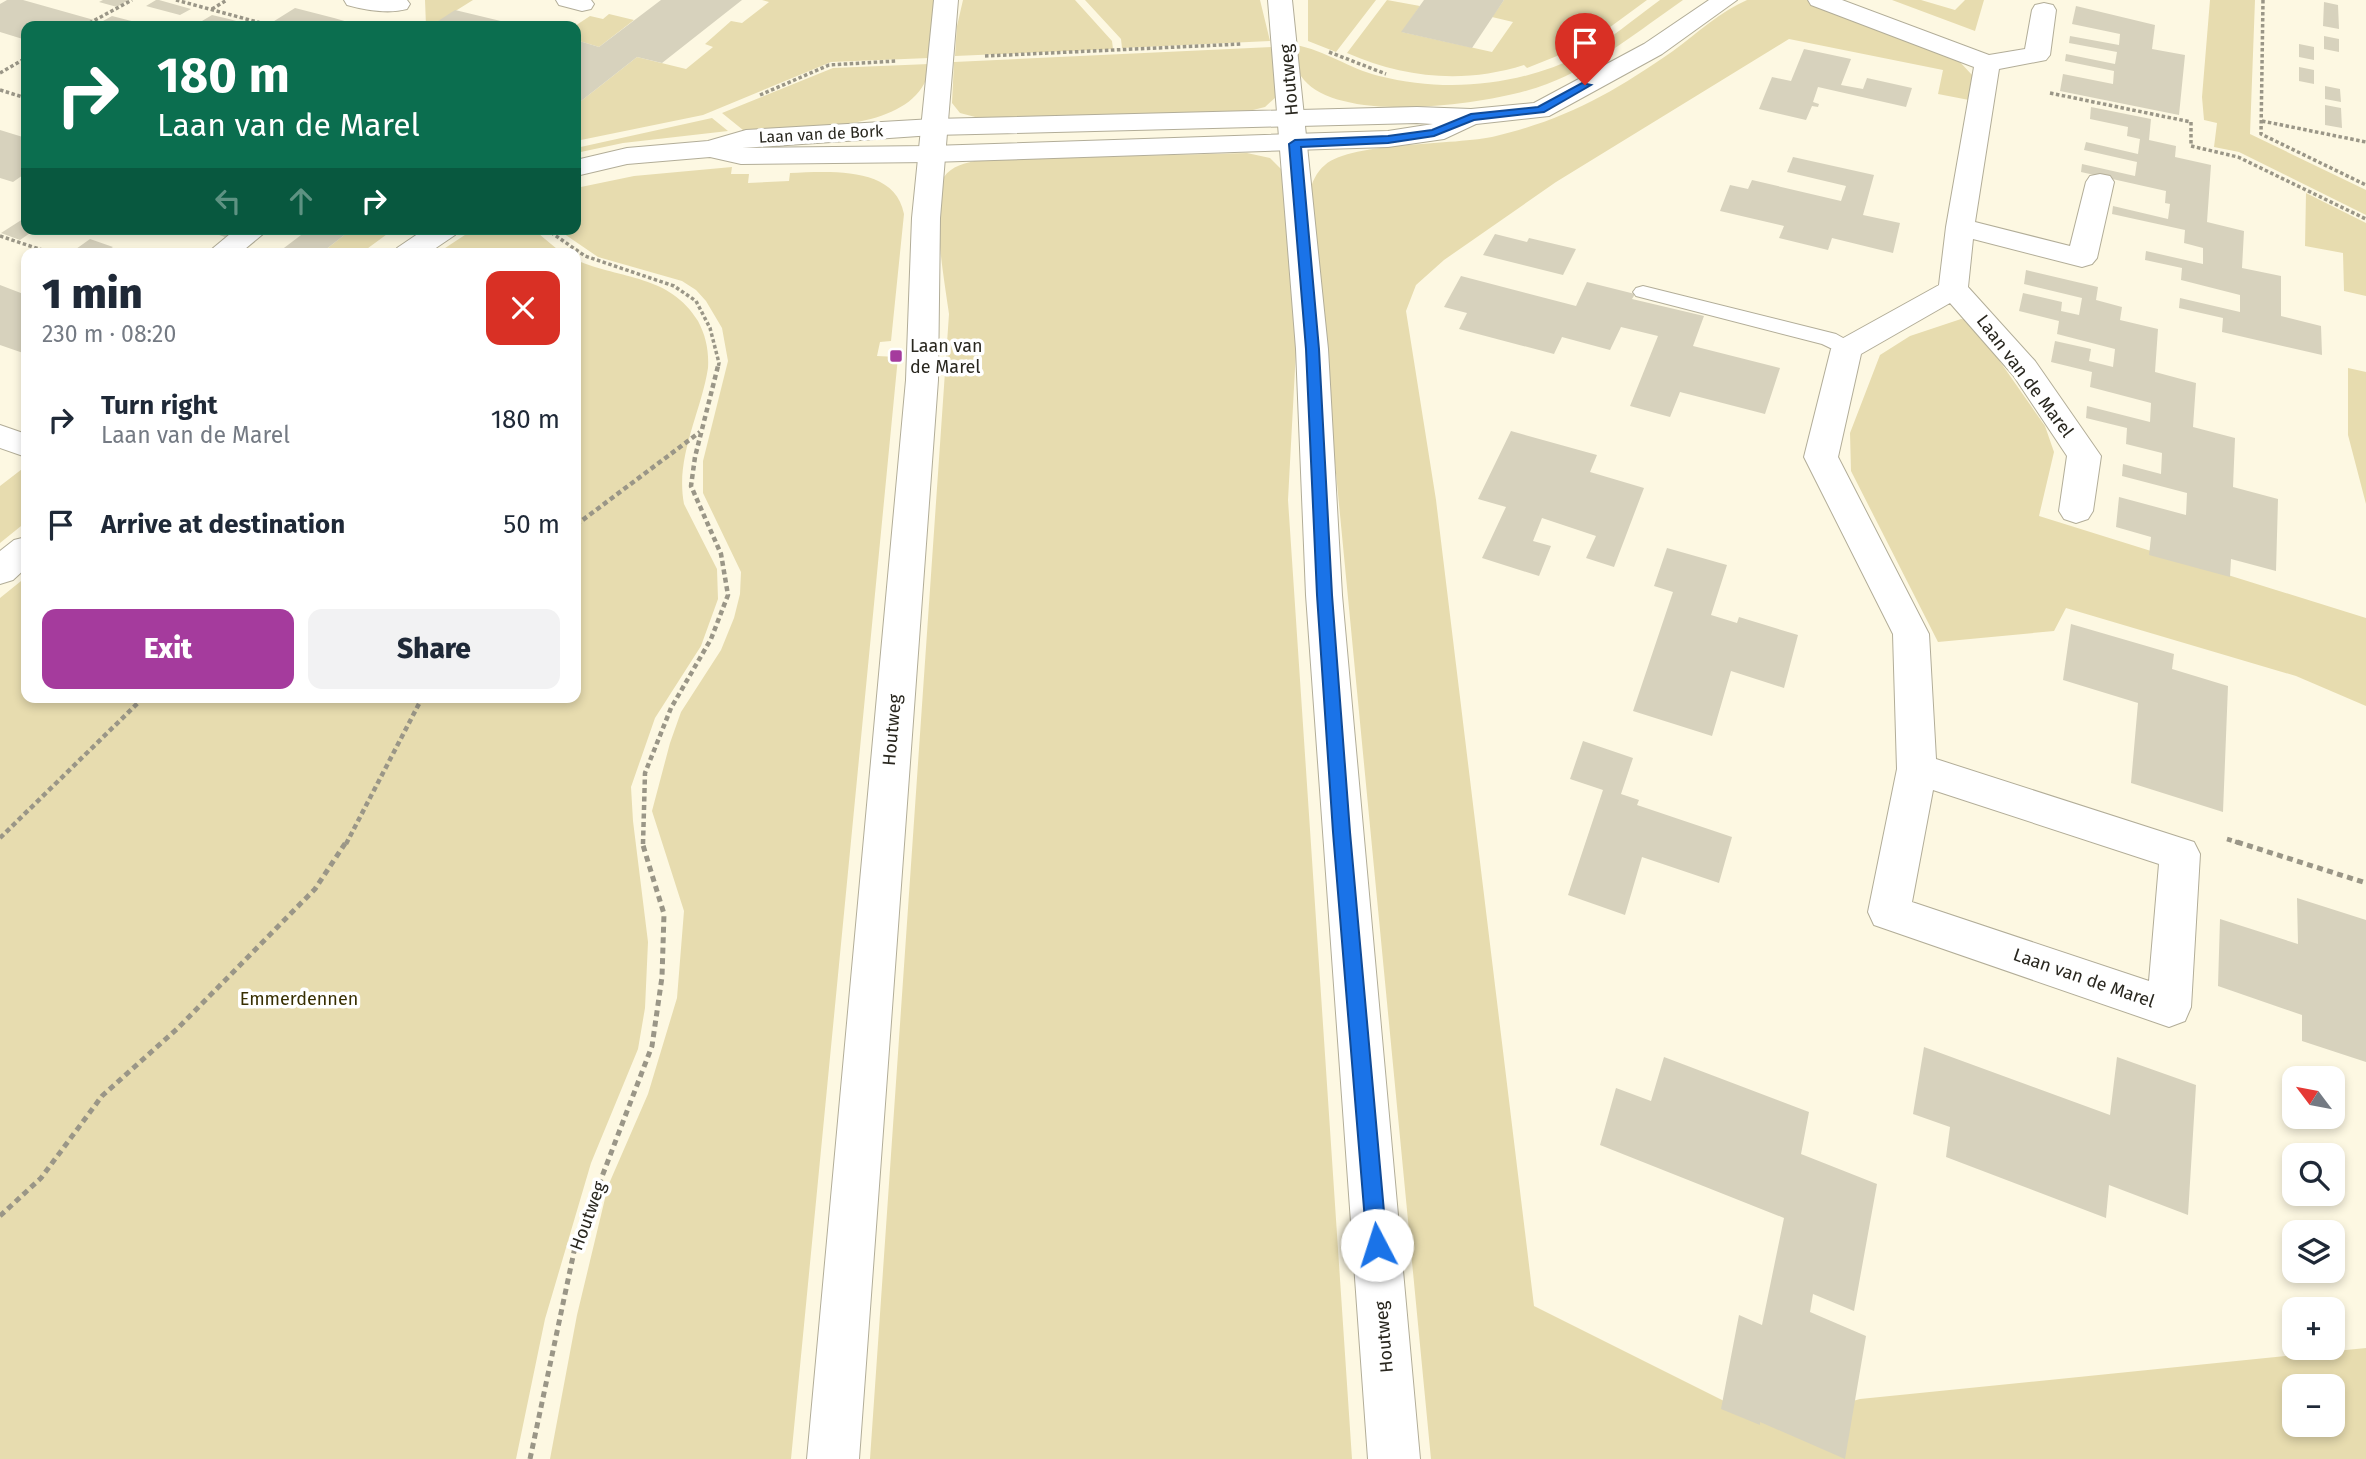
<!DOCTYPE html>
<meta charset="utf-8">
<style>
:root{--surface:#fff;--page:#f2f2f3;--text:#1f2937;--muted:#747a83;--accent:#a53b9d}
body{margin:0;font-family:"Fira Sans",sans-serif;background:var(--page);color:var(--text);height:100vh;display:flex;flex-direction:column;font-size:26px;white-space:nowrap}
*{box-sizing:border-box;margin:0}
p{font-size:23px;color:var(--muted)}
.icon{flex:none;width:38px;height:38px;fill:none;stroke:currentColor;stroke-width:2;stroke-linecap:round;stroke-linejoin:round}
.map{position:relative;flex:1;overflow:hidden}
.side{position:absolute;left:21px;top:248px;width:560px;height:455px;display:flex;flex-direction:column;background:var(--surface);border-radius:14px;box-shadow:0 4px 10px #0003}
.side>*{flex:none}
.top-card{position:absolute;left:21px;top:21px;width:560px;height:214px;border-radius:14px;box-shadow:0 4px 10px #0003;background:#0b6e4f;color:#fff;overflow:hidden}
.needle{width:46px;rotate:302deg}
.buttons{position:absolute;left:2282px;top:1066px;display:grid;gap:14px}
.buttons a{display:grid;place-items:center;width:63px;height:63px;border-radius:14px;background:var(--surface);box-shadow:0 4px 10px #0003;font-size:35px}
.pin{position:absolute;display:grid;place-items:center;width:60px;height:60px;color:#fff;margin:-72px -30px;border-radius:50% 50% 50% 0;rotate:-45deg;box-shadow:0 0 7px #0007}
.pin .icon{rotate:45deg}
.me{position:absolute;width:77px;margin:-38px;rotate:355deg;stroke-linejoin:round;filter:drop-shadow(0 0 5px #0008)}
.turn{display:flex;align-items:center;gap:24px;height:147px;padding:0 21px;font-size:32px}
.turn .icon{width:91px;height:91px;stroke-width:2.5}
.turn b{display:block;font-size:49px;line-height:60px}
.lanes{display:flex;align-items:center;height:66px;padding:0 21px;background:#0003;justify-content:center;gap:35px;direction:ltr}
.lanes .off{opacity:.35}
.round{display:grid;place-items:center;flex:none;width:74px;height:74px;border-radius:14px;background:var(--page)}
.overview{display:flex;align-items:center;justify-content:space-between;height:119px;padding:0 21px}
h1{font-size:42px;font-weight:800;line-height:52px}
.button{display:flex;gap:14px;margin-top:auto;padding:14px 21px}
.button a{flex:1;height:80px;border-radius:14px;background:var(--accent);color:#fff;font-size:28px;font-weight:800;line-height:80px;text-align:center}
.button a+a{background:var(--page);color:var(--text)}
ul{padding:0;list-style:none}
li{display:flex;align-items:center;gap:21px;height:105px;padding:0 21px}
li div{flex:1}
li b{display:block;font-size:26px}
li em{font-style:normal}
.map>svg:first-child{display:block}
.green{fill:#e7dcaf;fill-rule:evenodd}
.building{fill:#d7d2bd}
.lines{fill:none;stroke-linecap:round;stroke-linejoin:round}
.service-casing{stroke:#b2ad98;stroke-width:2}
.minor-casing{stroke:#b2ad98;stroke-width:2}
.tertiary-casing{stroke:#b2ad98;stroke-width:2}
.path-far2{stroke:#9a9687;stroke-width:3.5;stroke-dasharray:3.5 2.5;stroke-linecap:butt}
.path-far1{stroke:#9a9687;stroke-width:4.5;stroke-dasharray:5 3.5;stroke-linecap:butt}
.path{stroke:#9a9687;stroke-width:5;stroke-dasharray:6 4.5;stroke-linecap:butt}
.service{fill:#fff;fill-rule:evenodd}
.minor{fill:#fff;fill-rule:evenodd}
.tertiary{fill:#fff;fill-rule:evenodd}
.route{fill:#1a73e8;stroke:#114b97;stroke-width:2}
.poi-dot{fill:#a53b9d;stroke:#fff;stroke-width:2.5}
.labels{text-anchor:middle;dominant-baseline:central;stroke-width:7;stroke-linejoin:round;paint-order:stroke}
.far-street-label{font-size:16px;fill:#29271f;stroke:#fff}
.street-label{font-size:18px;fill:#29271f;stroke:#fff}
.poi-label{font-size:18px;fill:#29271f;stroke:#fff;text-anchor:start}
.park-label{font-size:18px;fill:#372e01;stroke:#fff}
</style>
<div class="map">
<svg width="2366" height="1459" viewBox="0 0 2366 1459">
<rect width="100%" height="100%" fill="#fdf8e2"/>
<path class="green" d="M425 0H473L433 25 426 26Z
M762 0H934L929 58 831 62 703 115 576 141V105L637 57 686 69 713 47 705 44 731 21 742 23 769 2Z
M963 0H1075L1112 41 1113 49 955 56 957 26Z
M1085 0H1260L1270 41 1122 48 1121 39Z
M1308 0H1376L1336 52 1308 41Z
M1387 0 1420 6 1402 32 1492 52 1513 22 1492 17 1504 0H1647L1587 44 1527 68 1524 65C1464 84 1404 78 1347 53Z
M1660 0H1683C1640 30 1597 65 1547 84 1497 104 1343 126 1304 80 1296 71 1296 57 1295 45 1325 50 1350 69 1379 76 1447 93 1519 86 1581 55 1609 41 1635 18 1660 0Z
M1747 0H1807L1958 60 1973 76 1969 100 1938 94 1943 70 1789 39 1556 182 1444 260 1416 285 1406 311 1436 500 1534 1306 1770 1424 1860 1399 2366 1348V1459H1431L1309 193C1312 183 1316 172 1325 165 1353 141 1454 146 1496 136 1567 119 1614 92 1673 51 1696 34 1721 11 1747 0ZM2294 1386H2333V1424H2294Z
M1892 0H1921L1955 10 1965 0H1984L1975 31Z
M2210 0H2255L2250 134 2366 190V215L2239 152 2214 147 2217 123 2204 120 2202 97Z
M609 14 634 20 599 47 576 40 575 26 590 16 603 19Z
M1272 47 1277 96 1265 107 1249 111 979 118 960 113 952 103 954 62Z
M929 64C928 70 927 79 924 84 897 134 792 127 743 130L722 113 833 68Z
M712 118 728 131 623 143 576 153V148Z
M1247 153 1270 158 1282 170 1296 350 1288 500 1352 1459H870L949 314C945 284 930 203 944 177 951 166 966 163 978 160Z
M732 167 731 174H749L748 183 789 181 790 173C828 172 895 165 904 214L891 341 880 342 877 356 898 357 791 1459H550L577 1315 608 1186 648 1094 677 998 684 911 652 811 670 743 681 712 721 650 734 618 740 594 741 572 703 493V461L728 361 722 328 706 301 696 290 682 281 598 257 557 229H576V188L634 176Z
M2306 193 2366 223V296L2344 291 2343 253 2305 246Z
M352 229H394L360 254H320Z
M474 229H533L563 254H436Z
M576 260C622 280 669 274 698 321 706 336 709 351 708 368 701 413 675 457 684 504L717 569 718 599 701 646 655 718 631 787 633 821 648 942 645 1008 638 1049 591 1163 545 1319 516 1459H0V598L26 577V698H576Z
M1961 319 1971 320 2045 426 2054 452 2039 516 2366 618V706L2296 676 2066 608 2054 631 1938 642 1851 471 1850 433 1880 355 1910 336Z
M2348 368 2366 372V504L2348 435Z
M26 466V522L0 543V486Z"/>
<path class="building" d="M7 0H23L94 20 82 26H26V40L0 32V4Z
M103 0H128L117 7 99 2Z
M156 0H159L191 9 180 15 146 6Z
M661 0H742L662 63 637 57 576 105V40L599 47Z
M1424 0H1504L1472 48 1401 32Z
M2324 2 2338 5 2339 29 2323 26Z
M2076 6 2155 25 2152 49 2185 55 2179 115 2060 91 2063 74 2113 84 2114 71 2065 61 2066 54 2115 64 2117 52 2069 43 2070 36 2119 45 2120 34 2072 24Z
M295 8 334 18 348 22 340 26H284L271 23Z
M455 10 517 25V26L432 25Z
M212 15 229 19 247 24 220 26 202 21Z
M112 16 147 25V26H94Z
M2324 36 2339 39V52L2324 49Z
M2299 44 2314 47V60L2299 57Z
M1804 49 1851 59 1841 85 1863 89 1867 78 1912 88 1906 107 1818 87 1813 102 1819 104 1818 107 1812 106 1806 120 1759 109 1772 77 1791 81Z
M2299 67 2314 70V84L2299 81Z
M2325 86 2340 89 2341 102 2325 99Z
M2325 105 2341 108 2342 128 2325 125Z
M2091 107 2151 119 2149 140 2176 146 2175 157 2211 165 2207 222 2244 231 2242 268 2281 276V316L2321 326 2322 355 2222 332 2223 318 2179 308 2180 298 2240 312V295L2181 280 2182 268 2145 260 2146 251 2203 264V248L2184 243 2185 230 2112 214 2113 206 2168 219 2170 204 2165 203 2166 191 2081 172 2082 164 2135 176 2137 162 2084 150 2086 142 2138 154 2140 139 2127 136 2128 127 2090 119Z
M0 130 26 138V173L13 182 0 178Z
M1793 157 1874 175 1863 215 1900 223 1893 253 1832 238 1828 250 1779 238 1784 226 1720 211 1730 185 1748 189 1752 180 1841 201 1846 186 1787 172Z
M26 217V229H36L20 240 1 233Z
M202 229H236L225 237Z
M309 229H352L320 254H276Z
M1495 234 1527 242 1529 238 1576 249 1563 275 1483 255Z
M90 239 113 247 102 254H69Z
M2026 270 2098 287 2096 300 2122 307 2120 320 2158 329 2155 372 2196 383 2193 427 2235 438 2233 487 2278 499 2276 571 2231 559 2230 577 2149 555 2151 537 2116 527 2119 497 2186 515 2187 493 2122 476 2123 464 2161 474 2162 453 2126 444 2127 428 2086 418 2087 406 2150 422 2151 403 2090 387 2092 372 2051 362 2055 341 2091 349 2089 361 2113 367 2115 349 2057 334 2059 321 2019 311 2023 293 2062 302 2061 311 2079 315 2082 298 2024 284Z
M1461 276 1576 306 1587 282 1635 294 1632 299 1704 316 1693 346 1780 368 1765 414 1680 392 1670 417 1630 406 1658 336 1621 327 1610 350 1562 337 1554 354 1459 329 1467 313 1444 307Z
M0 285 26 295V354L0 345Z
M1511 431 1597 455 1590 472 1644 488 1614 567 1586 558 1596 536 1542 518 1533 541 1551 546 1539 576 1482 558 1506 507 1478 499Z
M1667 548 1727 565 1711 615 1737 623 1739 617 1798 635 1784 688 1731 671 1712 736 1633 711 1673 592 1654 586Z
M2071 624 2174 654 2172 669 2228 686 2223 812 2131 783 2138 703 2063 680Z
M1583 741 1633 758 1621 794 1639 800 1637 805 1732 837 1719 883 1642 857 1625 915 1568 895 1603 790 1570 779Z
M2297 898 2366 920V1062L2302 1041V1015L2218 986 2220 919 2298 944Z
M1924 1047 2110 1115 2117 1057 2196 1085 2188 1215 2109 1185 2106 1218 1946 1157 1950 1127 1913 1114Z
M1664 1057 1809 1112 1801 1154 1877 1184 1854 1311 1813 1294 1810 1312 1866 1336 1845 1459 1760 1422V1425L1721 1409 1739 1315 1762 1325 1784 1218 1600 1145 1616 1088 1651 1101Z"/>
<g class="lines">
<defs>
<path id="service" d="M1643 286 1836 334 1854 344 1858 349 1854 354 1847 356 1822 344 1636 296 1633 292 1636 288Z"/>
<path id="minor" d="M344 0H407L410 4 407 9C389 14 365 10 347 5Z
M556 0H591L594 4 591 9 582 11 559 5Z
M1709 0H1737L1662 54 1549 116 1476 124 1444 139 1388 147 931 162 741 164 710 157 627 164 576 176V160L627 148 708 141 746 130 933 119 1417 107 1471 109 1534 103 1644 44ZM1417 123 1433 124 1388 131 931 146 742 148 933 135Z
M1808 0H1842L1989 55 2025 49 2032 10 2035 5 2044 3 2053 5 2056 10 2050 55 2046 60 1999 69 1975 222 2070 246 2086 182 2090 176 2100 174 2110 176 2114 182 2097 258 2092 264 2082 267 1973 239 1968 287 2035 361 2101 456 2093 511 2088 519 2076 523 2064 519 2059 511 2067 456 2013 375 1950 303 1861 354 1838 457 1929 634 1936 759 2194 842 2200 854 2191 1007 2185 1021 2169 1027 1874 925 1868 912 1897 769 1893 634 1804 457 1831 349 1836 342 1939 285 1946 227 1974 67 1811 5ZM1933 790 2159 864 2149 981 1912 902Z
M236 229H269L239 254H206Z
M425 229H459L455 235 427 254H393L397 248Z
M0 425 26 434V457L0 448Z
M26 537V568L13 580 0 584V551L14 540Z"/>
<path id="tertiary" d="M934 0H958L940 218 938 380 859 1459H807L906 380 912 218Z
M1268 0H1292L1328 349 1342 595 1420 1459H1368L1306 595 1296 349Z"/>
</defs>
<use href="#service" class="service-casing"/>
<use href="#minor" class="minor-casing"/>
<use href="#tertiary" class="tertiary-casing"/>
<path class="path-far2" d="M176 0 272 26
M2263 0 2261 134 2366 185
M212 9 227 0
M84 26 132 0
M1329 52 1386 74
M985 56 1242 44
M0 73 26 58
M0 90 26 98
M2050 93 2191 122V146L2238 157 2366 219
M760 95 829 65 896 61
M2262 121 2366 142
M546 229 585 256 674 286 696 301 710 328 719 363 718 368
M0 236 54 254"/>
<path class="path-far1" d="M576 525 700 432
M0 838 143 698
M2227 839 2243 844
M346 844 422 698
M643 844 645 773 671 708 711 639 728 595 721 554 691 486 695 457 718 366"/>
<path class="path" d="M2237 842 2366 883
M0 1216 41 1178 102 1096 177 1029 315 889 346 842
M530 1459 575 1247 652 1046 662 977 664 914 642 842"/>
<use href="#service" class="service"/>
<use href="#minor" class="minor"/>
<use href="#tertiary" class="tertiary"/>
</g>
<path class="route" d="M1582 83 1591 85 1544 112 1474 120 1434 136 1388 143 1301 147 1319 349 1332 595 1350 832 1387 1245 1384 1252 1377 1255 1370 1252 1367 1245 1333 832 1317 595 1306 349 1289 144 1295 140 1388 136 1432 130 1471 114 1538 107Z"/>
<rect class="poi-dot" x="889" y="349" width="14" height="14" rx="3.5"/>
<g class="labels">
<g class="far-street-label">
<text transform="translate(821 134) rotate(-3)">Laan van de Bork</text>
</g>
<g class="street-label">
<text transform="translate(1289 80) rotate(-95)">Houtweg</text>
<text transform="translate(2025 376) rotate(53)">Laan van de Marel</text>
<text transform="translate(892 730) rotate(-85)">Houtweg</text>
<text transform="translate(2084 978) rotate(19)">Laan van de Marel</text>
<text transform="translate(588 1216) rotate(-70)">Houtweg</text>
<text transform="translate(1384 1337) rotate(-95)">Houtweg</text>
</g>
<g class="poi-label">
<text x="910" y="346">Laan van<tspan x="910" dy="21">de Marel</tspan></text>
</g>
<g class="park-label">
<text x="299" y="999">Emmerdennen</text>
</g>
</g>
</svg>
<div class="buttons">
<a><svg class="needle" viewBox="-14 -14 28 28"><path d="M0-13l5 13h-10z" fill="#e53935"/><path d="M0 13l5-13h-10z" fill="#747a83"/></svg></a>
<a><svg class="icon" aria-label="search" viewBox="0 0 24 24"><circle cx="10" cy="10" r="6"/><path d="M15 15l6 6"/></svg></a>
<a><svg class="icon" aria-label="layers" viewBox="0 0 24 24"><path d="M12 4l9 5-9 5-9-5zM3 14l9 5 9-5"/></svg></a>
<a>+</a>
<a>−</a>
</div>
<div class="pin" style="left:1585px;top:85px;background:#d93025"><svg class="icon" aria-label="arrive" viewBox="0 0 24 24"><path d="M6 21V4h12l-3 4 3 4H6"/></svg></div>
<svg class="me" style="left:1377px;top:1245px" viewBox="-20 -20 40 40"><circle r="19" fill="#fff"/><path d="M0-13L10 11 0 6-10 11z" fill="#1a73e8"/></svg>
<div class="top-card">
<div class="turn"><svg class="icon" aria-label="right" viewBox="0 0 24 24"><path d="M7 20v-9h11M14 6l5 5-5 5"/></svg><div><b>180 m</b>Laan van de Marel</div></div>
<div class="lanes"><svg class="icon off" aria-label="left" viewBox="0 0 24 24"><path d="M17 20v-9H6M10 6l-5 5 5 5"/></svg><svg class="icon off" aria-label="ahead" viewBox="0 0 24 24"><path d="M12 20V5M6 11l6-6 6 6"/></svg><svg class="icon" aria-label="right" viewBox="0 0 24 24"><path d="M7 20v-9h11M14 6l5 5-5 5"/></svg></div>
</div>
<section class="side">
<div class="overview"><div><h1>1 min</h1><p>230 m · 08:20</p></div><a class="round" style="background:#d93025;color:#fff"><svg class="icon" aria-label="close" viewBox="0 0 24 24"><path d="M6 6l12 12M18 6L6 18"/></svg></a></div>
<ul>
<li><svg class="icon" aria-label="right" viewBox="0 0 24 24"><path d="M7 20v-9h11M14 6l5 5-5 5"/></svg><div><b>Turn right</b><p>Laan van de Marel</p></div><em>180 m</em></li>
<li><svg class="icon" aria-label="arrive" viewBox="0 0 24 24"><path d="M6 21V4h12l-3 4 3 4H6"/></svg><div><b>Arrive at destination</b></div><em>50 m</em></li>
</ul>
<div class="button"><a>Exit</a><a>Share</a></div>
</section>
</div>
